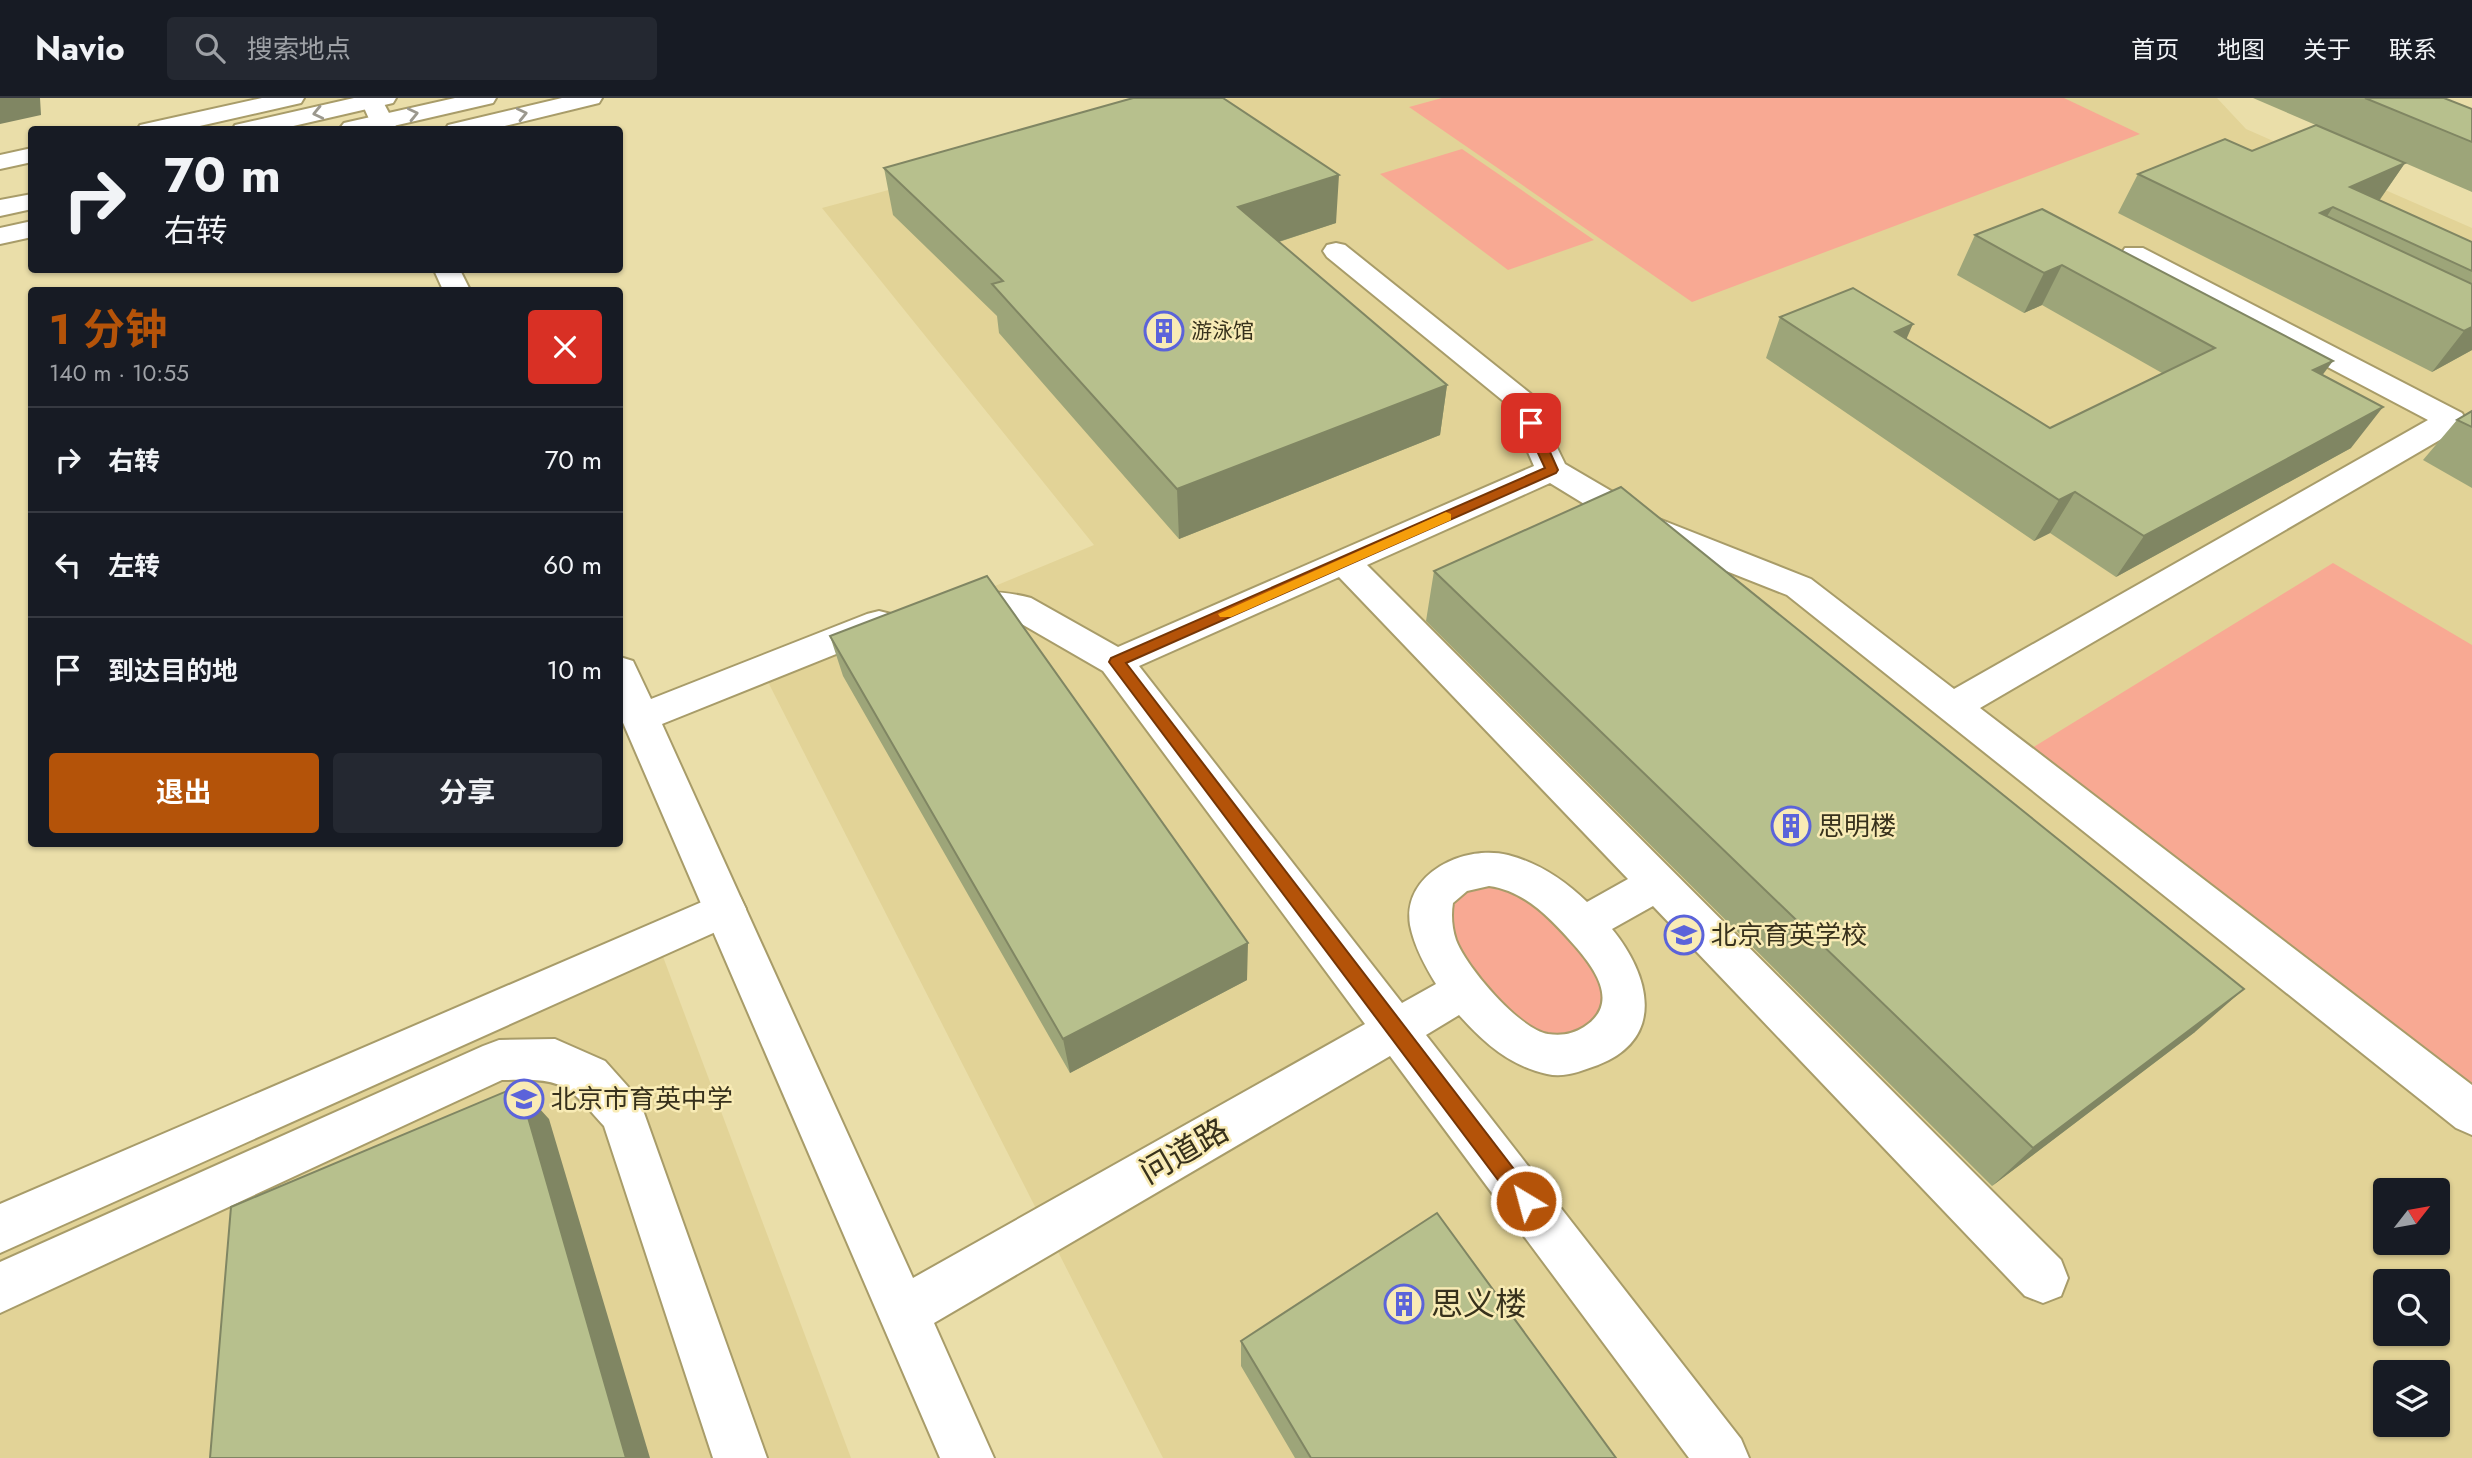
<!DOCTYPE html>
<html lang="zh">
<meta charset="utf-8">
<style>
:root{--surface:#171b24;--page:#242831;--text:#f1f3f6;--muted:#9ea1a6;--line:#363941;--accent:#b45309}
body{margin:0;font-family:Jost,"Noto Sans SC",sans-serif;background:var(--page);color:var(--text);height:100vh;display:flex;flex-direction:column;font-size:26px;white-space:nowrap}
*{box-sizing:border-box;margin:0}
p{font-size:23px;color:var(--muted)}
.icon{flex:none;width:38px;height:38px;fill:none;stroke:currentColor;stroke-width:2;stroke-linecap:round;stroke-linejoin:round}
.map{position:relative;flex:1;overflow:hidden}
.drawer{position:absolute;left:28px;top:189px;width:595px;height:560px;display:flex;flex-direction:column;background:var(--surface);border-radius:7px;box-shadow:0 2px 5px #0004}
.drawer>*{flex:none}
.top-card{position:absolute;left:28px;top:28px;width:595px;height:147px;border-radius:7px;box-shadow:0 2px 5px #0004;background:#171b24;color:var(--text);overflow:hidden}
.needle{width:46px;rotate:59deg}
.controls{position:absolute;left:2373px;top:1080px;display:grid;gap:14px}
.controls a{display:grid;place-items:center;width:77px;height:77px;border-radius:7px;background:var(--surface);box-shadow:0 2px 5px #0004;font-size:35px}
.pin{position:absolute;display:grid;place-items:center;width:60px;height:60px;color:#fff;margin:-30px;border-radius:14px;box-shadow:0 4px 10px #0006}
.me{position:absolute;width:77px;margin:-38px;rotate:323deg;stroke-linejoin:round;filter:drop-shadow(0 0 5px #0008)}
.turn{display:flex;align-items:center;gap:24px;height:147px;padding:0 21px;font-size:32px}
.turn .icon{width:91px;height:91px;stroke-width:2.5}
.turn b{display:block;font-size:49px;line-height:60px}
.round{display:grid;place-items:center;flex:none;width:74px;height:74px;border-radius:7px;background:var(--page)}
.head{display:flex;align-items:center;justify-content:space-between;height:119px;padding:0 21px}
h1{font-size:42px;font-weight:700;line-height:52px;color:var(--accent)}
.action{display:flex;gap:14px;margin-top:auto;padding:14px 21px}
.action a{flex:1;height:80px;border-radius:7px;background:var(--accent);color:#fff;font-size:28px;font-weight:700;line-height:80px;text-align:center}
.action a+a{background:var(--page);color:var(--text)}
ul{padding:0;list-style:none}
li{display:flex;align-items:center;gap:21px;height:105px;padding:0 21px;border-top:2px solid var(--line)}
li div{flex:1}
li b{display:block;font-size:26px}
li em{font-style:normal}
header{display:flex;align-items:center;gap:42px;box-sizing:border-box;height:98px;padding:0 35px;background:var(--surface);border-bottom:2px solid var(--line)}
header strong{font-size:33px}
nav{display:flex;gap:38px;margin-inline-start:auto;font-size:24px}
.search{width:490px;height:63px;background:var(--page);display:flex;align-items:center;gap:18px;box-sizing:border-box;padding:0 24px;border-radius:7px;color:var(--muted);font-size:26px}
.map>svg:first-child{display:block}
.built{fill:#e2d397;fill-rule:evenodd}
.green{fill:#f8a993}
.lines{fill:none;stroke-linecap:round;stroke-linejoin:round}
.street-casing{stroke:#a89c69;stroke-width:4}
.secondary-casing{stroke:#a89c69;stroke-width:4}
.street{fill:#fff;fill-rule:evenodd}
.secondary{fill:#fff;fill-rule:evenodd}
.wall{fill:#9da579}
.shaded-wall{fill:#808663}
.building{fill:#b7c08d;stroke:#808663;stroke-width:2}
.oneway{stroke:#9b988e}
.route{fill:#b45309;stroke:#753606;stroke-width:2}
.slow{fill:#f59e0b}
.labels{text-anchor:middle;dominant-baseline:central;stroke-width:5;stroke-linejoin:round;paint-order:stroke}
.far-poi-label{font-size:21px;fill:#37311c;stroke:#f8ebb5;text-anchor:start}
.poi-label{font-size:26px;fill:#37311c;stroke:#f8ebb5;text-anchor:start}
.near-street-label{font-size:32px;fill:#37311c;stroke:#f8ebb5}
.near-poi-label{font-size:32px;fill:#37311c;stroke:#f8ebb5;text-anchor:start}
</style>
<header>
<strong>Navio</strong>
<div class="search"><svg class="icon" aria-label="search" viewBox="0 0 24 24"><circle cx="10" cy="10" r="6"/><path d="M15 15l6 6"/></svg>搜索地点</div>
<nav><a>首页</a><a>地图</a><a>关于</a><a>联系</a></nav>
</header>
<div class="map">
<svg width="2472" height="1360" viewBox="0 0 2472 1360">
<rect width="100%" height="100%" fill="#eadea9"/>
<path class="built" d="M1228 0H2217L2246 31 2472 130V1360H1163L767 582 1094 447 822 110ZM2385 1092H2438V1144H2385ZM2385 1183H2438V1236H2385ZM2385 1274H2438V1326H2385Z
M662 856 851 1360H0V1146Z"/>
<path class="green" d="M1442 0H2064L2140 36 1692 204 1409 9Z
M1462 51 1594 142 1508 172 1380 76Z
M2333 465 2472 547V996L2027 653Z
M1500 778 1590 855 1614 918 1550 952 1458 872 1441 800Z"/>
<g class="lines">
<defs>
<path id="street" d="M262 0H304L301 5 182 32H137L140 27Z
M363 0H381L398 32H374L361 3Z
M562 0H602L599 5 488 32H445L448 27Z
M32 50V64L0 71V57Z
M32 123V139L0 146V130Z
M1336 145 1345 147 1531 296 1565 366 1659 421 1811 481 1954 591 2428 322 2125 162 2121 156 2125 150H2143L2462 315 2466 322 2462 329 1980 610 2472 987V1037L2456 1030 1787 497 1635 437 1550 385 1367 467 2061 1162 2068 1180 2061 1198 2043 1205 2025 1198 1653 808 1612 831C1649 876 1667 940 1598 967 1581 973 1565 980 1547 976 1510 968 1484 945 1459 917L1426 937 1741 1341 1749 1360H1689L1390 958 934 1225 994 1360H940L621 620 620 559 633 563 651 601 867 516 879 513 891 516 896 525 891 534 662 626 913 1180 1365 926 1103 573 1013 521 956 519 944 515 939 507 944 499C969 491 1006 493 1031 500L1118 549 1534 368 1507 306 1327 159 1323 153 1327 147ZM1339 479 1628 781 1587 804C1564 782 1539 765 1508 757 1465 746 1402 775 1410 827 1414 848 1425 868 1436 886L1402 905 1139 568ZM1489 788C1526 793 1552 822 1575 848 1596 872 1620 906 1584 929 1573 936 1562 938 1548 936 1519 931 1466 869 1456 842 1452 830 1451 817 1453 805L1467 793Z
M434 172H460L470 192H443Z
M555 941 605 963 639 1001 767 1360H713L604 1028C564 983 563 981 502 982L0 1215V1164L483 948 499 942Z"/>
<path id="secondary" d="M354 0H396L393 5 276 32H232L235 27Z
M455 0H496L493 5 376 32 340 30 344 25Z
M32 96V111L0 118V102Z
M725 794 740 799 746 811 740 823 0 1155V1106Z"/>
</defs>
<use href="#street" class="street-casing"/>
<use href="#secondary" class="secondary-casing"/>
<use href="#street" class="street"/>
<use href="#secondary" class="secondary"/>
</g>
<path class="wall" d="M2253 0H2444L2472 11V94L2405 65 2379 103 2472 144V252L2432 274 2118 115 2138 76 2252 53 2374 52Z
M884 70 1336 125 1279 144 1447 287 1440 337 1179 441 999 235 997 218 893 117Z
M2042 111 2322 277 2351 350 2116 479 2050 435 2034 443 1766 260 1780 219 1906 241 2050 330 2162 275 2042 207 2024 215 1957 177 1975 137Z
M2472 313V390L2423 362 2457 322Z
M1434 473 2195 934 1992 1088 1426 523Z
M830 538 1247 882 1070 975 843 578Z
M1241 1243 1616 1360H1295L1241 1268Z"/>
<path class="shaded-wall" d="M0 0H40L41 17 0 26Z
M2405 65 2378 104 2350 89Z
M1339 77 1336 125 1238 157V109Z
M2333 109 2307 149 2320 115Z
M2062 167 2042 207 2024 215 2044 175Z
M1913 226 1895 267V234Z
M2472 229V252L2432 274 2464 233Z
M2333 263 2303 303 2313 272Z
M1447 287 1440 337 1179 441 1177 391Z
M2383 309 2351 350 2116 479 2144 438Z
M2075 394 2050 435 2034 443 2059 402Z
M1248 845 1247 882 1070 975 1063 941Z
M2244 891 2195 934 1992 1088 2033 1050Z
M519 988 549 1021 650 1360H626Z"/>
<path class="building" d="M1133 0H1223L1339 77 1238 109 1447 287 1177 391 992 186 1003 183 884 70Z
M2365 0H2444L2472 11V44Z
M2316 27 2405 65 2350 89 2472 144V173L2333 109 2320 115 2472 186V229L2464 233 2138 76 2225 41 2252 53Z
M2042 111 2333 263 2313 272 2383 309 2144 438 2075 394 2059 402 1780 219 1853 190 1913 226 1895 234 2050 330 2215 250 2062 167 2044 175 1975 137Z
M2472 313V329L2457 322Z
M1621 389 2244 891 2033 1050 1434 473Z
M987 478 1248 845 1063 941 830 538Z
M519 988 626 1360H210L231 1109Z
M1437 1115 1616 1360H1311L1241 1243Z"/>
<defs><path id="oneway-chevron" d="M-2-3.5L2.5 0L-2 3.5" fill="none" stroke-width="1.6" stroke-linecap="round" stroke-linejoin="round" transform="scale(1.75)"/></defs>
<g class="oneway">
<use href="#oneway-chevron" transform="translate(318 15) rotate(167)"/>
<use href="#oneway-chevron" transform="translate(413 16) rotate(-13)"/>
<use href="#oneway-chevron" transform="translate(522 16) rotate(-13)"/>
</g>
<path class="route" d="M1531 321 1537 325 1558 372 1556 375 1126 565 1533 1096 1536 1103 1533 1110 1526 1113 1519 1110 1109 564 1111 560 1545 370 1524 325Z"/>
<path class="slow" d="M1446 414 1451 416V422L1231 519H1220L1218 516Z"/>
<defs>
<symbol id="building-ring" viewBox="-11 -11 22 22"><circle r="9.5" fill="#f8ebb5" stroke="#5b63da" stroke-width="1.5"/><path d="M-4-6H4V6H1V3H-1V6H-4ZM-2.5-4.3h1.7v1.8h-1.7ZM.8-4.3h1.7v1.8H.8ZM-2.5-1h1.7V.8h-1.7ZM.8-1h1.7V.8H.8Z" fill="#5b63da"/></symbol>
<symbol id="school-ring" viewBox="-11 -11 22 22"><circle r="9.5" fill="#f8ebb5" stroke="#5b63da" stroke-width="1.5"/><path d="M0-5L7-2L0 1L-7-2ZM-4 1L0 2.5L4 1V4Q0 6-4 4Z" fill="#5b63da"/></symbol>
</defs>
<g fill-rule="evenodd">
<use href="#building-ring" x="1142" y="211" width="44" height="44"/>
<use href="#building-ring" x="1769" y="706" width="44" height="44"/>
<use href="#school-ring" x="1662" y="815" width="44" height="44"/>
<use href="#school-ring" x="502" y="979" width="44" height="44"/>
<use href="#building-ring" x="1382" y="1184" width="44" height="44"/>
</g>
<g class="labels">
<g class="far-poi-label">
<text x="1191" y="233">游泳馆</text>
</g>
<g class="poi-label">
<text x="1818" y="728">思明楼</text>
<text x="1711" y="837">北京育英学校</text>
<text x="551" y="1001">北京市育英中学</text>
</g>
<g class="near-street-label">
<text transform="translate(1184 1053) rotate(-30)">问道路</text>
</g>
<g class="near-poi-label">
<text x="1431" y="1206">思义楼</text>
</g>
</g>
</svg>
<div class="controls">
<a><svg class="needle" viewBox="-14 -14 28 28"><path d="M0-13l5 13h-10z" fill="#e53935"/><path d="M0 13l5-13h-10z" fill="#9ea1a6"/></svg></a>
<a><svg class="icon" aria-label="search" viewBox="0 0 24 24"><circle cx="10" cy="10" r="6"/><path d="M15 15l6 6"/></svg></a>
<a><svg class="icon" aria-label="layers" viewBox="0 0 24 24"><path d="M12 4l9 5-9 5-9-5zM3 14l9 5 9-5"/></svg></a>
</div>
<div class="pin" style="left:1531px;top:325px;background:#d93025"><svg class="icon" aria-label="arrive" viewBox="0 0 24 24"><path d="M6 21V4h12l-3 4 3 4H6"/></svg></div>
<svg class="me" style="left:1526px;top:1103px" viewBox="-20 -20 40 40"><circle r="17" fill="#b45309" stroke="#fff" stroke-width="3"/><path d="M0-11L8 9 0 5-8 9z" fill="#fff"/></svg>
<div class="top-card">
<div class="turn"><svg class="icon" aria-label="right" viewBox="0 0 24 24"><path d="M7 20v-9h11M14 6l5 5-5 5"/></svg><div><b>70 m</b>右转</div></div>
</div>
<section class="drawer">
<div class="head"><div><h1>1 分钟</h1><p>140 m · 10:55</p></div><a class="round" style="background:#d93025;color:#fff"><svg class="icon" aria-label="close" viewBox="0 0 24 24"><path d="M6 6l12 12M18 6L6 18"/></svg></a></div>
<ul>
<li><svg class="icon" aria-label="right" viewBox="0 0 24 24"><path d="M7 20v-9h11M14 6l5 5-5 5"/></svg><div><b>右转</b></div><em>70 m</em></li>
<li><svg class="icon" aria-label="left" viewBox="0 0 24 24"><path d="M17 20v-9H6M10 6l-5 5 5 5"/></svg><div><b>左转</b></div><em>60 m</em></li>
<li><svg class="icon" aria-label="arrive" viewBox="0 0 24 24"><path d="M6 21V4h12l-3 4 3 4H6"/></svg><div><b>到达目的地</b></div><em>10 m</em></li>
</ul>
<div class="action"><a>退出</a><a>分享</a></div>
</section>
</div>
